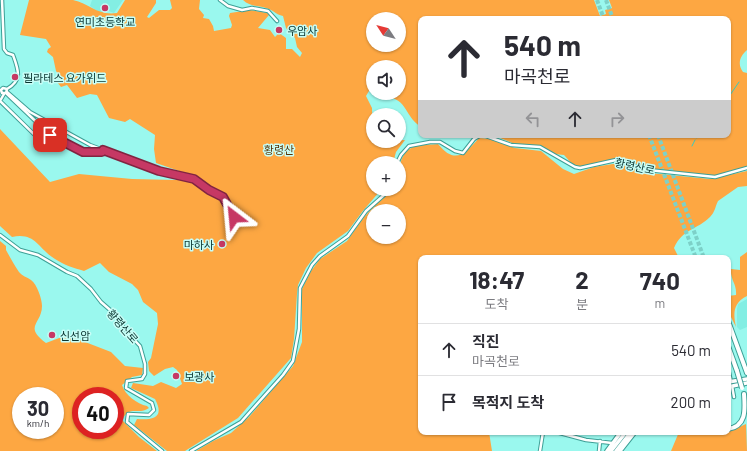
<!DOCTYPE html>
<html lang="ko">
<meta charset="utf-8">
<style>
:root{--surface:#fff;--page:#f2f2f3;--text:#2b2b33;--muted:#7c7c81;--line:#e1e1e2}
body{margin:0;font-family:Barlow,"Noto Sans KR",sans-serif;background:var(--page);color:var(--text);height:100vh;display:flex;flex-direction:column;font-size:15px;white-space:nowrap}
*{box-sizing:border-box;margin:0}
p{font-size:13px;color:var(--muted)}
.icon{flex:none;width:22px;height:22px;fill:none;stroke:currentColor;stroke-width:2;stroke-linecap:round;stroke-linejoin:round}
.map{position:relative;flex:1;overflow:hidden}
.details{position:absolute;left:418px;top:255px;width:313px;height:180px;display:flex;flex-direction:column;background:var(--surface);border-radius:8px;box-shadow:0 1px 3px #0004}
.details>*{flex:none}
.hud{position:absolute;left:418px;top:16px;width:313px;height:122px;border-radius:8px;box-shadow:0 1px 3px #0004;background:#fff;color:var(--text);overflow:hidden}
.needle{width:26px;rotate:306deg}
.buttons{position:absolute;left:366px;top:12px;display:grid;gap:8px}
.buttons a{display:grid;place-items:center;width:40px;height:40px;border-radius:50%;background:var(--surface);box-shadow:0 1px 3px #0004;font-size:20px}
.speed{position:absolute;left:12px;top:387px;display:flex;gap:8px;font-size:20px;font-weight:700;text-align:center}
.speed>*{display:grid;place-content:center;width:52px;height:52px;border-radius:50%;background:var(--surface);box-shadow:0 1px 3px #0004;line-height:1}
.speed small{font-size:10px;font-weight:400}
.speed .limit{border:6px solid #d22;background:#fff;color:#111}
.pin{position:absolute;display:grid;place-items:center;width:34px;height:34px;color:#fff;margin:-17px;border-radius:8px;box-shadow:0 2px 6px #0006}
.me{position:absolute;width:44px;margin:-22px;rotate:331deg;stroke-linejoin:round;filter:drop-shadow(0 0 3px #0008)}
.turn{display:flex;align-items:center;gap:14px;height:84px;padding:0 20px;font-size:18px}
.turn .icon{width:52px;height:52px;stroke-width:2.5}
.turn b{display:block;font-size:28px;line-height:34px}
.lanes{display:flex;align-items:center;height:38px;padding:0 20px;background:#0003;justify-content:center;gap:20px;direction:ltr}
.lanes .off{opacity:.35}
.eta{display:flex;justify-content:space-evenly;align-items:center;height:68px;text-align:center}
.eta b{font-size:24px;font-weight:700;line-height:28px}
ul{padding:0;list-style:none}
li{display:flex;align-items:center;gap:12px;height:52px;padding:0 20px;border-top:1px solid var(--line)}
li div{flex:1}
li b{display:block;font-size:15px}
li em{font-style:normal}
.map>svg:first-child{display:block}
.built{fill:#83eee3}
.green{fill:#fda742;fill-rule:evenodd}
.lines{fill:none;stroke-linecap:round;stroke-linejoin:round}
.stream{stroke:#39cbbf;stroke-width:1}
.highway-tunnel{stroke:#7dd1c8;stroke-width:4;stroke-dasharray:4 2;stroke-linecap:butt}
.minor-casing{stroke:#3d9f96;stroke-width:4.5}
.major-casing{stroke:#3d9f96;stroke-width:5.5}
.highway-casing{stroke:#3d9f96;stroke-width:6}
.minor{stroke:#fff;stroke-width:2.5}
.major{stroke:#fff;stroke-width:3.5}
.highway{stroke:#fff;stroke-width:4}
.highway-bridge-casing{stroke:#3d9f96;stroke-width:6;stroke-linecap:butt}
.highway-bridge{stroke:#fff;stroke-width:4}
.route-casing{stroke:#812441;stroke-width:10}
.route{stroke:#c63864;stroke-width:7}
.poi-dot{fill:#c63864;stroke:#c8fef7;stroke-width:1.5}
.labels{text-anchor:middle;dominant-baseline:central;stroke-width:3;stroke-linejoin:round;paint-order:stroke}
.poi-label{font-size:11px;fill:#0a3531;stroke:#c8fef7;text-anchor:start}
.park-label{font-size:11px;fill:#57350b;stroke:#c8fef7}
.street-label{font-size:11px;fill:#0a3531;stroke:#c8fef7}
</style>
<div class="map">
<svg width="747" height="451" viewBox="0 0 747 451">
<rect width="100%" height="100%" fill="#9af8ee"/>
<path class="built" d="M92 0H123L114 13 106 10 100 13 90 6Z
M747 299V327L740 330 737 327V309L738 304Z"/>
<path class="green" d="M29 0C43 0 60 0 73 0 90 4 98 16 117 13L125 0H156V3L147 17 149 18 159 10H170L172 8 170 0H200L199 9 204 15 203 18 209 19 213 26 214 31 231 28 232 25 229 16 230 13 250 10 267 13 269 15 258 28 270 30 275 37 279 33 286 38V49H292L300 57 302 53 297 47 295 38 286 28 283 16C278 15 276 13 271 10 262 5 251 8 243 0H594L600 16 606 14 605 10 612 8 609 0H747V50C740 56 737 64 743 72L747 73V168L715 176 683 173 679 171 671 172 650 169 617 159 580 167 574 166 564 155 555 154 541 146 517 145 493 135H728V19H421V127C402 114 409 97 380 96L376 93H399V67H373V90L369 91 366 96 372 108 373 141 405 140 396 152 393 163H373V189H382L380 191 362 212 348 231 317 253 306 268 298 285 297 294 294 339 291 358 238 418 185 451H167L134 425 137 419C153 420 165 418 155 399L131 388 133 383 153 386 161 382 176 388 182 384 177 370 173 367 165 369 154 376 149 371 148 362 151 358 158 324 157 313 143 302 138 290 132 284 109 272 100 263 84 271C74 268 64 265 55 259 38 249 36 232 12 237L0 226V129L50 182 79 174 132 179 176 180 188 174 156 163 154 149 155 135 130 119 125 122 109 118 97 95 90 94 77 98 67 85 61 87 57 82 61 78 56 71 53 57 47 52 48 49 51 47 46 39 20 35ZM373 19H399V45H373Z
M479 138 492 139 515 148 541 151 563 169 574 174 594 167 619 163 649 173 710 179 747 171V186L738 187 718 201C715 207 715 212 710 217 697 230 682 229 674 248L679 258H421V432H489L492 451H196L213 441 231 433 249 417 293 366 302 342V289L311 271 320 259 347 241 364 217 391 189H399C399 175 397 154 413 147 420 144 431 145 438 144 455 165 465 154 479 138ZM373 211H399V237H373Z
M0 241 6 246V250C10 257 14 265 19 272 22 276 27 277 31 280 37 284 42 299 42 306 42 324 23 326 46 343L67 335 111 352 125 366 143 368 142 375 132 377 122 385C125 395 137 404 147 406L149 408C138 416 130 404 122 420L139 437 157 451H0ZM21 396H55V430H21ZM81 396H115V430H81Z
M747 252V296C733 303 733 313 736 327L728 311V296L736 295C737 284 730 280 731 269L740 270V257Z
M746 424 747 451H671L679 432H728Z"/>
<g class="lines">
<path class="stream" d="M728 98 739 82
M697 138 699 135
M692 146 695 140"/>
<path class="highway-tunnel" d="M597 0 604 19
M606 0 613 19
M649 135 696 258
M658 135 704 258"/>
<defs>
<path id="minor" d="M2 0 4 49 7 53 13 55C18 69 23 80 7 89
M220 0 228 6 242 10 252 8 268 11 277 21
M7 92 30 112 90 145 159 171 194 179 209 191 223 197 234 217 233 227 229 233
M6 93 7 89 3 88 1 90 2 93H6L50 135 83 152H102L103 150
M4 94 0 101 43 143 50 135
M483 135 511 145 540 147 575 167 580 168 616 160 648 170 715 177 747 168
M397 163 401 155 409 146 430 142H440L455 151 463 153 474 139 481 135
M0 235 20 250 38 255 67 272 77 276 91 289 101 302 117 316 125 330 140 346 145 364V374L142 379 127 381 126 388 152 403 154 410 149 415 128 414 127 422 162 451
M728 368 731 382
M732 386 734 397
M556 432 586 440 612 443
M191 451 241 422 283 375 293 361 299 329 300 288 312 265 320 256 348 236 366 211 384 195 388 189
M540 451 543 432
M599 451 600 441"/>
<path id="major" d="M728 382 747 379
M728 387 747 383
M607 451 621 432
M611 451 626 432
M616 451 631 432
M620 451 635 432"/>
<path id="highway" d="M728 321 747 373
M728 346 737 371
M728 429C747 426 745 409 744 394"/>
</defs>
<use href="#minor" class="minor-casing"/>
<use href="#major" class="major-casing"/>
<use href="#highway" class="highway-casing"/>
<use href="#minor" class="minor"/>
<use href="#major" class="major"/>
<use href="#highway" class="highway"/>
<defs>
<path id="highway-bridge" d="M737 371 742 388"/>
</defs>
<use href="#highway-bridge" class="highway-bridge-casing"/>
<use href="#highway-bridge" class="highway-bridge"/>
</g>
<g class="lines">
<defs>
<path id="route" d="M50 135 83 152H102L103 150 159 171 194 179 209 190 223 197 234 217"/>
</defs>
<use href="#route" class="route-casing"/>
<use href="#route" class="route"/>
</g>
<g class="poi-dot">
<circle cx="105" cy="8" r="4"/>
<circle cx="279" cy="30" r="4"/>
<circle cx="15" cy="77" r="4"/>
<circle cx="222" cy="244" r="4"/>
<circle cx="52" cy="335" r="4"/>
<circle cx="176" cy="376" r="4"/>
</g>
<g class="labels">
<g class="poi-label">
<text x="105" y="21" text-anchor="middle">연미초등학교</text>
<text x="287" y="30">우암사</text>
<text x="23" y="77">필라테스 요가위드</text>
<text x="214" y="244" text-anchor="end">마하사</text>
<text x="60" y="335">신선암</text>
<text x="184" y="376">보광사</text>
</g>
<g class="park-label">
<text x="279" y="149">황령산</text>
</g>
<g class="street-label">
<text transform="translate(635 166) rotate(12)">황령산로</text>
<text transform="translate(123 326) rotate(49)">황령산로</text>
</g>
</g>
</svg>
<div class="buttons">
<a><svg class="needle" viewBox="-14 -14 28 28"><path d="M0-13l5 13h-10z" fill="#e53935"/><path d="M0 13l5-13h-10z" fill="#7c7c81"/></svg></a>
<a><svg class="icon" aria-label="sound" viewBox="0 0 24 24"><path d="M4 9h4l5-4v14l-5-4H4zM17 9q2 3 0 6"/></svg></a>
<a><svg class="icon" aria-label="search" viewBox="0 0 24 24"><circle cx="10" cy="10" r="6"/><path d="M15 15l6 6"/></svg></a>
<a>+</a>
<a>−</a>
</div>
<div class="speed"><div>30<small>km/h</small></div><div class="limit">40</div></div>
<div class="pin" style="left:50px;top:135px;background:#d93025"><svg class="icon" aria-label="arrive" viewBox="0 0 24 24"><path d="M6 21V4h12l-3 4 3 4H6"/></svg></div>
<svg class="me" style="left:234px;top:217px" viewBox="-20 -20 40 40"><path d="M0-17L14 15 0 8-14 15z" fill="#c63864" stroke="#fff" stroke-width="4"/></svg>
<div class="hud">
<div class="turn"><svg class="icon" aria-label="ahead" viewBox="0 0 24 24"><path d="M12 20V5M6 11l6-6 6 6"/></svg><div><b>540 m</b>마곡천로</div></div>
<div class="lanes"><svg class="icon off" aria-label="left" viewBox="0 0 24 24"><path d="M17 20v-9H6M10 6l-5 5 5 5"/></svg><svg class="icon" aria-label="ahead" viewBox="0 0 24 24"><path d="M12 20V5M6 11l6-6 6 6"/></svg><svg class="icon off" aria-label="right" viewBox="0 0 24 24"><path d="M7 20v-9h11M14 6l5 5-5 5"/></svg></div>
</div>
<section class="details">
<div class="eta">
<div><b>18:47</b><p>도착</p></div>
<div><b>2</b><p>분</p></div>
<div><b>740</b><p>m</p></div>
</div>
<ul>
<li><svg class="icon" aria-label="ahead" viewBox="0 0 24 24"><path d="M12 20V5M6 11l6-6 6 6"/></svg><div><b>직진</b><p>마곡천로</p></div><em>540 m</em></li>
<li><svg class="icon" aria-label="arrive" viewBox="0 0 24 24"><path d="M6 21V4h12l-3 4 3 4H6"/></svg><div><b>목적지 도착</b></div><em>200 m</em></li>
</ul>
</section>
</div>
